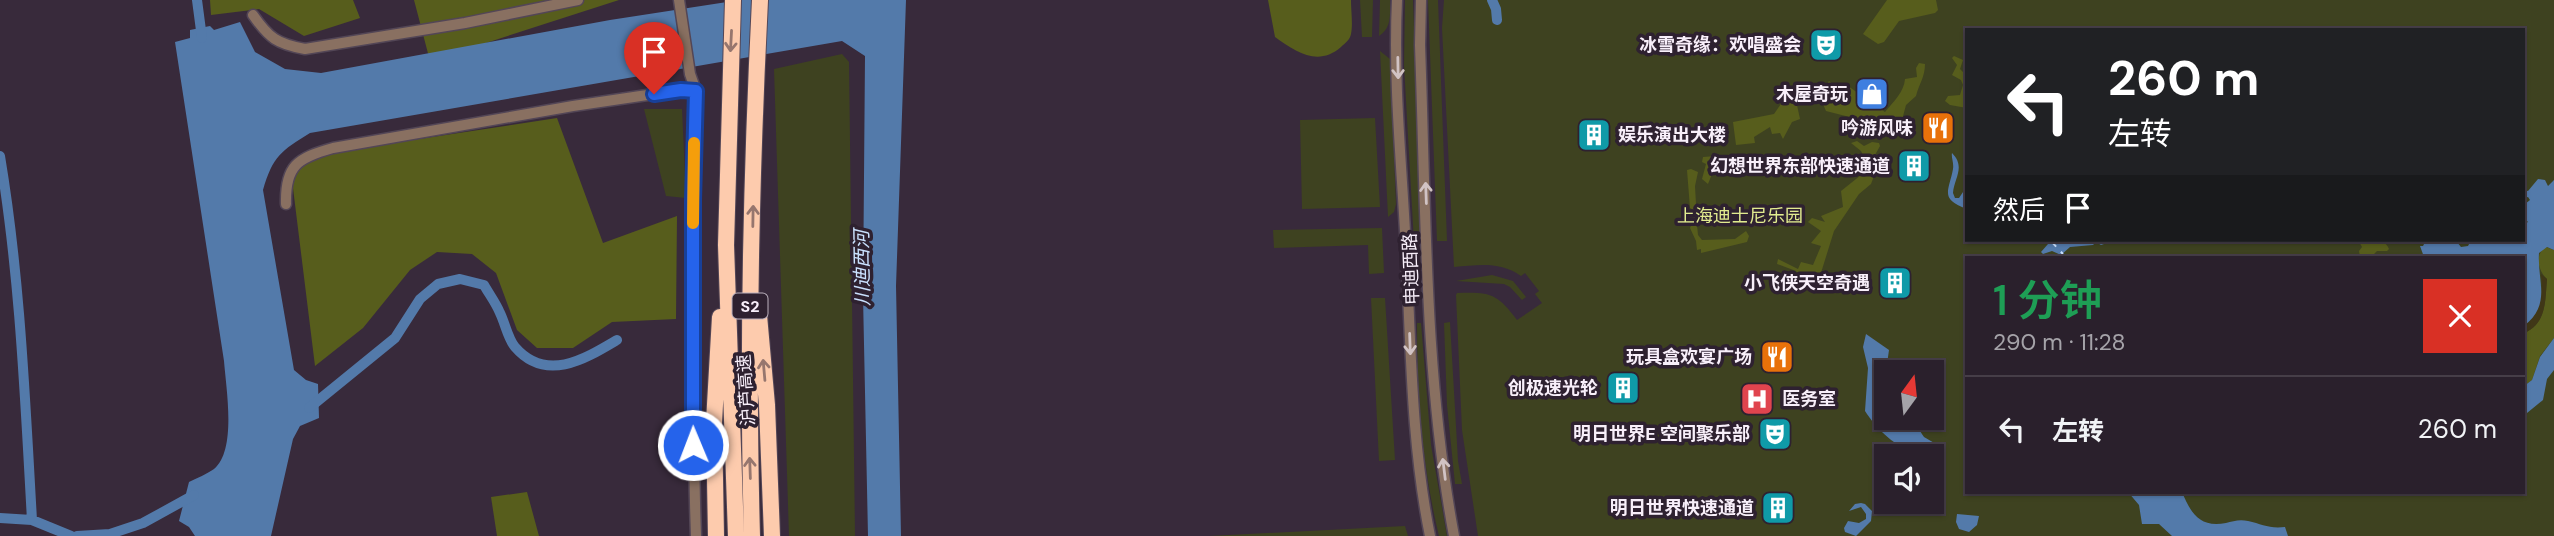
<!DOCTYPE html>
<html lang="zh">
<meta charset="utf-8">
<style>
:root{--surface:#2a202c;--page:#362d38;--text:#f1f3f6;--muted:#a5a3a9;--line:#463e48}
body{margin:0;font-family:"DM Sans","Noto Sans SC",sans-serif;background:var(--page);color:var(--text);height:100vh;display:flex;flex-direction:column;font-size:26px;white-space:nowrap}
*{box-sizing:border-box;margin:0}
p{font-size:23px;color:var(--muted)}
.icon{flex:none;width:38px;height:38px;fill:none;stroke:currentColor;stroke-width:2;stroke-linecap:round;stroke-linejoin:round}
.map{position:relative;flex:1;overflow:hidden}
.panel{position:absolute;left:1965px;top:256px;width:560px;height:238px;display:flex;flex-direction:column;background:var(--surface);border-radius:0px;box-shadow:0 2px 5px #0004,0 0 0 2px var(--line)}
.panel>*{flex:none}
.banner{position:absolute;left:1965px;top:28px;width:560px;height:214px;border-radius:0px;box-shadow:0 2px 5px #0004,0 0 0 2px var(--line);background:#202124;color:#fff;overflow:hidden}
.needle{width:46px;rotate:15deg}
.controls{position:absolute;left:1874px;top:360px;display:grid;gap:14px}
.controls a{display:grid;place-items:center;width:70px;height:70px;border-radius:0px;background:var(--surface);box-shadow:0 2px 5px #0004,0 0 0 2px var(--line);font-size:35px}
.pin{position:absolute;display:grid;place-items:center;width:60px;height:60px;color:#fff;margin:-72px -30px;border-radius:50% 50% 50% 0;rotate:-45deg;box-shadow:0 0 7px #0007}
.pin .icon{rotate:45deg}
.me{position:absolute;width:77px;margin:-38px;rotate:359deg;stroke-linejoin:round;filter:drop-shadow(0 0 5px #0008)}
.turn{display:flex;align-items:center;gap:24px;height:147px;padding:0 28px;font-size:32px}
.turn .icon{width:91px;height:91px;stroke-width:2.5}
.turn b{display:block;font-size:49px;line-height:60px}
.then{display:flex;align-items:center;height:66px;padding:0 28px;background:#0003;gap:14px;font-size:26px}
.round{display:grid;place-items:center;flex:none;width:74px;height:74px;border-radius:0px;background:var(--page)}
.overview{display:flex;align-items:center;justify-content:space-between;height:119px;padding:0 28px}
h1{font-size:42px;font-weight:600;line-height:52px;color:#1e9e55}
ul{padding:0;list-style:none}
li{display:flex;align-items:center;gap:21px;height:105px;padding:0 28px;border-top:2px solid var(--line)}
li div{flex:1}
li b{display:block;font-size:26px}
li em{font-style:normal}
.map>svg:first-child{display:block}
.green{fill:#3e4220;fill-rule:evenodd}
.forest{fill:#575d1c}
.sand{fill:#403717}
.water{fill:#537aaa}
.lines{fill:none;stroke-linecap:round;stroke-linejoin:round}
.canal{stroke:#537aaa;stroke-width:10}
.ferry{stroke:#cae1fe;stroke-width:2;stroke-dasharray:9 7;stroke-linecap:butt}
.minor-casing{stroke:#534656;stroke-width:13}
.highway-casing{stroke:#534656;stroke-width:18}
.minor{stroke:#897061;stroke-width:10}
.highway{stroke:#fdcbad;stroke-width:16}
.oneway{stroke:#96766e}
.oneway2{stroke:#d1c3c4}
.route-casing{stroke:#184099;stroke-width:18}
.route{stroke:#2563eb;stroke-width:12}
.slow{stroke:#f59e0b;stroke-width:12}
.labels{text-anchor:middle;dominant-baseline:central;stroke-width:7;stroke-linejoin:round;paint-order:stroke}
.shield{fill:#2e2130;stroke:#bbb1bd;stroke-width:2}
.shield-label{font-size:16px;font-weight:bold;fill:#f8effa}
.poi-label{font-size:18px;font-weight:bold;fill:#f8effa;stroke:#2e2130;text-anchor:end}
.park-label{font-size:18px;fill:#e1eb8f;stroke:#2e2130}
.street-label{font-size:18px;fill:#f8effa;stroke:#2e2130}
.water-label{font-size:19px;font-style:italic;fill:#cae1fe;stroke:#2e2130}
</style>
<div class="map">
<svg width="2554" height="536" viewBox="0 0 2554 536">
<rect width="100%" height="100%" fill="#382a3b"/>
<path class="green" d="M1360 0H1373L1372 37H1362Z
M1380 0H1390C1390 14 1392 28 1379 36Z
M1405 0H1413L1422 241 1414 243 1404 65Z
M1428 0H1438L1447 241H1437Z
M1444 0H2554V536H1478L1462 430 1456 295 1457 293C1490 292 1497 293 1517 320L1542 303 1535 294 1539 291 1525 273 1521 276C1500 261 1478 265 1454 267L1442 28ZM1967 30H2524V240H1967ZM1967 257H2524V492H1967ZM1886 373H1932V418H1886ZM1886 457H1932V502H1886Z
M1380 51 1390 59 1396 204 1394 212 1388 217Z
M842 54 849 62 855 536H789L774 69Z
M644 109H682L686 198 666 196Z
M1375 118 1380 207 1302 209 1300 120Z
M1382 228 1384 273 1369 274 1368 245 1274 248 1273 230Z
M1492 275 1513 281 1526 297 1522 300 1510 287 1504 284 1456 281Z
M1371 298H1385L1395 460 1379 461Z
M1450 322 1458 461 1462 484H1455L1447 405 1444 323Z
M1417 323H1421L1431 445 1447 536H1439C1422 467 1417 393 1417 323Z
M1405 526 1408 536H1209Z"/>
<path class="forest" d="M210 0H353L360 18 304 36 259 9 211 15Z
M414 0H619L430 61Z
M1268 0H1351C1351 11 1353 24 1351 34 1350 40 1345 43 1341 47 1318 67 1296 52 1275 37Z
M1887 0H1936L1938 10 1935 13 1899 21 1884 42 1878 44 1863 34Z
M1954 56 1963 60 1960 69 1967 76V108L1950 105 1945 101 1948 96 1960 95 1963 85 1961 80 1952 75 1957 65 1952 58Z
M1919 63 1925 64C1925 77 1919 84 1916 96L1906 105 1902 120 1889 133 1879 130 1869 122 1826 111 1819 95 1829 81 1843 92 1848 86 1885 112C1894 101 1904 92 1905 79L1917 77 1916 68Z
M1794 85 1803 87 1797 105 1800 119 1792 122 1783 139 1780 133 1772 134 1770 127 1754 137 1755 143 1736 145 1733 122 1774 114Z
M557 118 603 243 677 216 676 319 612 322 573 348H537L517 330 496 273 472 254 437 252 410 270 363 328 315 366 292 180 304 163 320 154Z
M1857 141 1864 146 1872 142 1879 143 1880 146 1875 155 1874 176 1871 184 1859 194 1834 231 1820 276 1807 282 1801 279 1796 271 1777 264 1778 259 1798 269 1801 262 1813 265 1821 246 1811 243 1821 231 1808 222 1812 218 1825 222 1821 216 1843 207 1841 191 1861 175 1867 163 1861 151 1851 143Z
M1716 156 1717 161H1733L1731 175 1714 169 1708 184 1702 179 1706 164 1702 162 1703 157Z
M1691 169 1698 172 1695 186 1696 204 1701 206 1698 213 1690 208 1687 170Z
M1692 223 1697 225 1698 235 1702 240 1735 239 1746 231 1749 236 1747 242 1701 253V249L1697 250 1696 241 1690 228Z
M2358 240C2369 240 2384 236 2389 249L2387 251H2377L2371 257H2360L2359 251 2362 247Z
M2546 247 2554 250V338L2540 356 2532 380 2524 386V333C2547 323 2545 301 2547 279 2538 271 2534 254 2546 247Z
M527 492 539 536H497L491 497Z"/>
<path class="sand" d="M2541 274 2547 279C2545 301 2547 323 2524 333V326C2539 313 2544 294 2541 274Z"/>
<path class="water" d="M740 0H906L896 286 901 536H868L863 296 865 56 842 41 310 133C281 151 273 156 263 190L294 370 306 380 318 384 319 418 300 426 293 439 271 536H195L189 527 179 521 189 482C197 478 207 474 214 469 237 450 226 388 224 361L175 42 190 38V30L210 26 214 30 240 22 255 52 285 69 321 73 610 20Z
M1952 153C1966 167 1954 178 1953 193L1955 198H1959L1967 186V209C1939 199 1949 191 1953 169 1954 163 1951 157 1952 153Z
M2538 179 2545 180 2548 186 2554 180V250L2547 247 2539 253C2537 281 2552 304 2524 326V257H2424L2420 246H2423L2426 240H2462L2457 242 2461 247 2468 246 2471 240H2524V224L2528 222 2524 218 2525 204 2530 200 2528 197 2524 198V190L2528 191Z
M2039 240H2102L2104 244 2101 245 2096 242 2093 245 2070 247 2061 255 2052 251 2043 254 2041 252 2048 244Z
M1866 334 1889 350 1883 392 1886 396V418C1916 418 1909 414 1924 437L1936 444C1910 464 1879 433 1865 411L1868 368 1863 347Z
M2554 338V370L2547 379 2543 400 2527 413 2524 412V386L2532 380 2540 357Z
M2128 492H2182C2191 513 2199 528 2226 523 2233 521 2240 519 2248 521 2262 524 2269 529 2285 527L2288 536H2172L2159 524H2142L2139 505Z
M1861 503 1865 504 1872 511 1871 521 1856 536 1845 532 1844 528 1848 521 1859 523 1866 519V514L1861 507 1849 511 1855 504Z
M1957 514 1979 516 1977 525 1969 532 1959 529 1956 522Z"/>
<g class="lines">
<path class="canal" d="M197 0 202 38
M1492 0 1496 9 1497 20
M0 156C20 276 25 398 32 520
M309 408 395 338 420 299 438 284 460 279 484 285C489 294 496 303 500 313 505 323 508 339 515 347 546 383 585 359 617 340
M0 518 32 520 71 536
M77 536 110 534 143 523 194 495"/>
<path class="ferry" d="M1967 194V202
M2050 240 2063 254"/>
<defs>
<path id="minor" d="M679 0 690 74 696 91C691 239 691 388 696 536
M1397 0C1393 83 1402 167 1406 250 1411 346 1411 442 1430 536
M1421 0 1420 45C1426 208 1424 375 1454 536
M253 15C269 38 277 44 305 49L465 23 578 0
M286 204C285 166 297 158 333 148L573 106 681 90 696 91"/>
<path id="highway" d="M733 0 726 245 736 536
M758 304 767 405 772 536
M716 536 714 422 720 317
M752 536C747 357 751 178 760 0"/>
</defs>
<use href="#minor" class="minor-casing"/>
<use href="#highway" class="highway-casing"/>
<use href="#minor" class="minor"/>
<use href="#highway" class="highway"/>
</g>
<defs><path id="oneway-shaft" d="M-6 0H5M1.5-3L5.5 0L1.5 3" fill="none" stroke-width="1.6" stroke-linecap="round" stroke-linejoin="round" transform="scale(1.75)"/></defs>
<g class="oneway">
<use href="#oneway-shaft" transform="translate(731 41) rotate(93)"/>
<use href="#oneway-shaft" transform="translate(753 216) rotate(-89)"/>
<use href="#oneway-shaft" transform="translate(764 370) rotate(-95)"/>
<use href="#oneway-shaft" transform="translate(750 468) rotate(-92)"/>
</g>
<g class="oneway2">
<use href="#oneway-shaft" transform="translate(1398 68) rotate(89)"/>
<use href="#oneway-shaft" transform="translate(1426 193) rotate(-92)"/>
<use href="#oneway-shaft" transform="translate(1410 344) rotate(88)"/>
<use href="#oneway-shaft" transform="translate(1444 469) rotate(-97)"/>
</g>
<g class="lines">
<defs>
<path id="route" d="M654 94 681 90 696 91 693 200V445"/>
</defs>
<use href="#route" class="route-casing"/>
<use href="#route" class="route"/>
<path class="slow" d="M693 223 694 143"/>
</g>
<defs>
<symbol id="theatre-square" viewBox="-11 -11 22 22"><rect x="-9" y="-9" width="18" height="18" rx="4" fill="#0f9aa8" stroke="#2e2130"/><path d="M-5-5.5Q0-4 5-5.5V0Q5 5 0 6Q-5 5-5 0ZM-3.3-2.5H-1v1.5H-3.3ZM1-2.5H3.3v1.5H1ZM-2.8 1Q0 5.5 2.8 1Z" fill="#fff"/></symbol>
<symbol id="shop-square" viewBox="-11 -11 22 22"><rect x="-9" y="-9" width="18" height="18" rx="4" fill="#3f7fe0" stroke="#2e2130"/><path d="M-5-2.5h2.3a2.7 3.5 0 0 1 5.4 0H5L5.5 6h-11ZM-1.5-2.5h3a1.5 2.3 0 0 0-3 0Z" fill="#fff"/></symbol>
<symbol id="restaurant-square" viewBox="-11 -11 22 22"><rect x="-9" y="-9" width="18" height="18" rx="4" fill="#e8710a" stroke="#2e2130"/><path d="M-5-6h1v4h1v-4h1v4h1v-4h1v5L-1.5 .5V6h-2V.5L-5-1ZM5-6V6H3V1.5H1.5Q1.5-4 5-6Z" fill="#fff"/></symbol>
<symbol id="building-square" viewBox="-11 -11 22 22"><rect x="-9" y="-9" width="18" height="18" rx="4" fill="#0f9aa8" stroke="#2e2130"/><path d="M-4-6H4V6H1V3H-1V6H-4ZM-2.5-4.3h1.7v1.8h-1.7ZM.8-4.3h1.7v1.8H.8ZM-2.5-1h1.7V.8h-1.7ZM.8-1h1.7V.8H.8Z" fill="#fff"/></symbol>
<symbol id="hospital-square" viewBox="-11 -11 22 22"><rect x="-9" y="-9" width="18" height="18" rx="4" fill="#e0444e" stroke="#2e2130"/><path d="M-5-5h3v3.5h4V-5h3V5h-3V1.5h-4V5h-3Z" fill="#fff"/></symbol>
</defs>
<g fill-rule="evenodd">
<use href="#theatre-square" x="1807" y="26" width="38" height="38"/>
<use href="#shop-square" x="1853" y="75" width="38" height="38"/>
<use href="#restaurant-square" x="1919" y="109" width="38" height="38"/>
<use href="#building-square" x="1575" y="116" width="38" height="38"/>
<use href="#building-square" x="1895" y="147" width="38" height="38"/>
<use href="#building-square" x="1876" y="264" width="38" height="38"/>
<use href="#restaurant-square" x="1758" y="338" width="38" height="38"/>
<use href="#building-square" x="1604" y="369" width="38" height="38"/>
<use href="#hospital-square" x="1738" y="380" width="38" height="38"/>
<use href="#theatre-square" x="1756" y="415" width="38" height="38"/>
<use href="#building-square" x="1759" y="489" width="38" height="38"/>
</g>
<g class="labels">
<rect class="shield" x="732.5" y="293.5" width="35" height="25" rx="5"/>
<g class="shield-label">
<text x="750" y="306">S2</text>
</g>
<g class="poi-label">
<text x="1801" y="45">冰雪奇缘：欢唱盛会</text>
<text x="1848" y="94">木屋奇玩</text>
<text x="1913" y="128">吟游风味</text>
<text x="1618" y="135" text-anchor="start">娱乐演出大楼</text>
<text x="1890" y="166">幻想世界东部快速通道</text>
<text x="1870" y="283">小飞侠天空奇遇</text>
<text x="1752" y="357">玩具盒欢宴广场</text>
<text x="1598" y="388">创极速光轮</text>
<text x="1782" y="399" text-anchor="start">医务室</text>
<text x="1750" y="434">明日世界E 空间聚乐部</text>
<text x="1754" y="508">明日世界快速通道</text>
</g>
<g class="park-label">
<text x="1740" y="216">上海迪士尼乐园</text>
</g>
<g class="street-label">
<text transform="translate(1411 269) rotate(-92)">申迪西路</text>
<text transform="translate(746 390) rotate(-94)">沪芦高速</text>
</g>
<g class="water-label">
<text transform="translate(862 268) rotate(-91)">川迪西河</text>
</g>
</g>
</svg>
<div class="controls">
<a><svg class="needle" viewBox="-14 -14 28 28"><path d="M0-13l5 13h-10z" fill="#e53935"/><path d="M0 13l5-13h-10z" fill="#a5a3a9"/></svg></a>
<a><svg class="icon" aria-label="sound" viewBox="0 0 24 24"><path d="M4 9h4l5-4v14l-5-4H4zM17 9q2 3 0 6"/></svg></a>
</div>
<div class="pin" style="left:654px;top:94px;background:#d93025"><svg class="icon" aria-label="arrive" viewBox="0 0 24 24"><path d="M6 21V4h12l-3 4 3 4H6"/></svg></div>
<svg class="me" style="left:693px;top:445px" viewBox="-20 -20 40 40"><circle r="17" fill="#2563eb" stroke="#fff" stroke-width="3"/><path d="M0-11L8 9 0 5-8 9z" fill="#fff"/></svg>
<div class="banner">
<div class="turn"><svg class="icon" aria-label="left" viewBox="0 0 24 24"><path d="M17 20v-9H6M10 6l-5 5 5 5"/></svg><div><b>260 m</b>左转</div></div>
<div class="then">然后<svg class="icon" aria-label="arrive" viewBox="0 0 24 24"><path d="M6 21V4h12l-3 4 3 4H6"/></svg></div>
</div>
<section class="panel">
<div class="overview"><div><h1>1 分钟</h1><p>290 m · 11:28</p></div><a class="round" style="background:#d93025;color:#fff"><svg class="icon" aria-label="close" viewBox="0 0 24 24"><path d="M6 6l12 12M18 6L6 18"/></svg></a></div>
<ul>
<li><svg class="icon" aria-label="left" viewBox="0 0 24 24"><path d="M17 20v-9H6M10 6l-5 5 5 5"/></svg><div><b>左转</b></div><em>260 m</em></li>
</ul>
</section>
</div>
